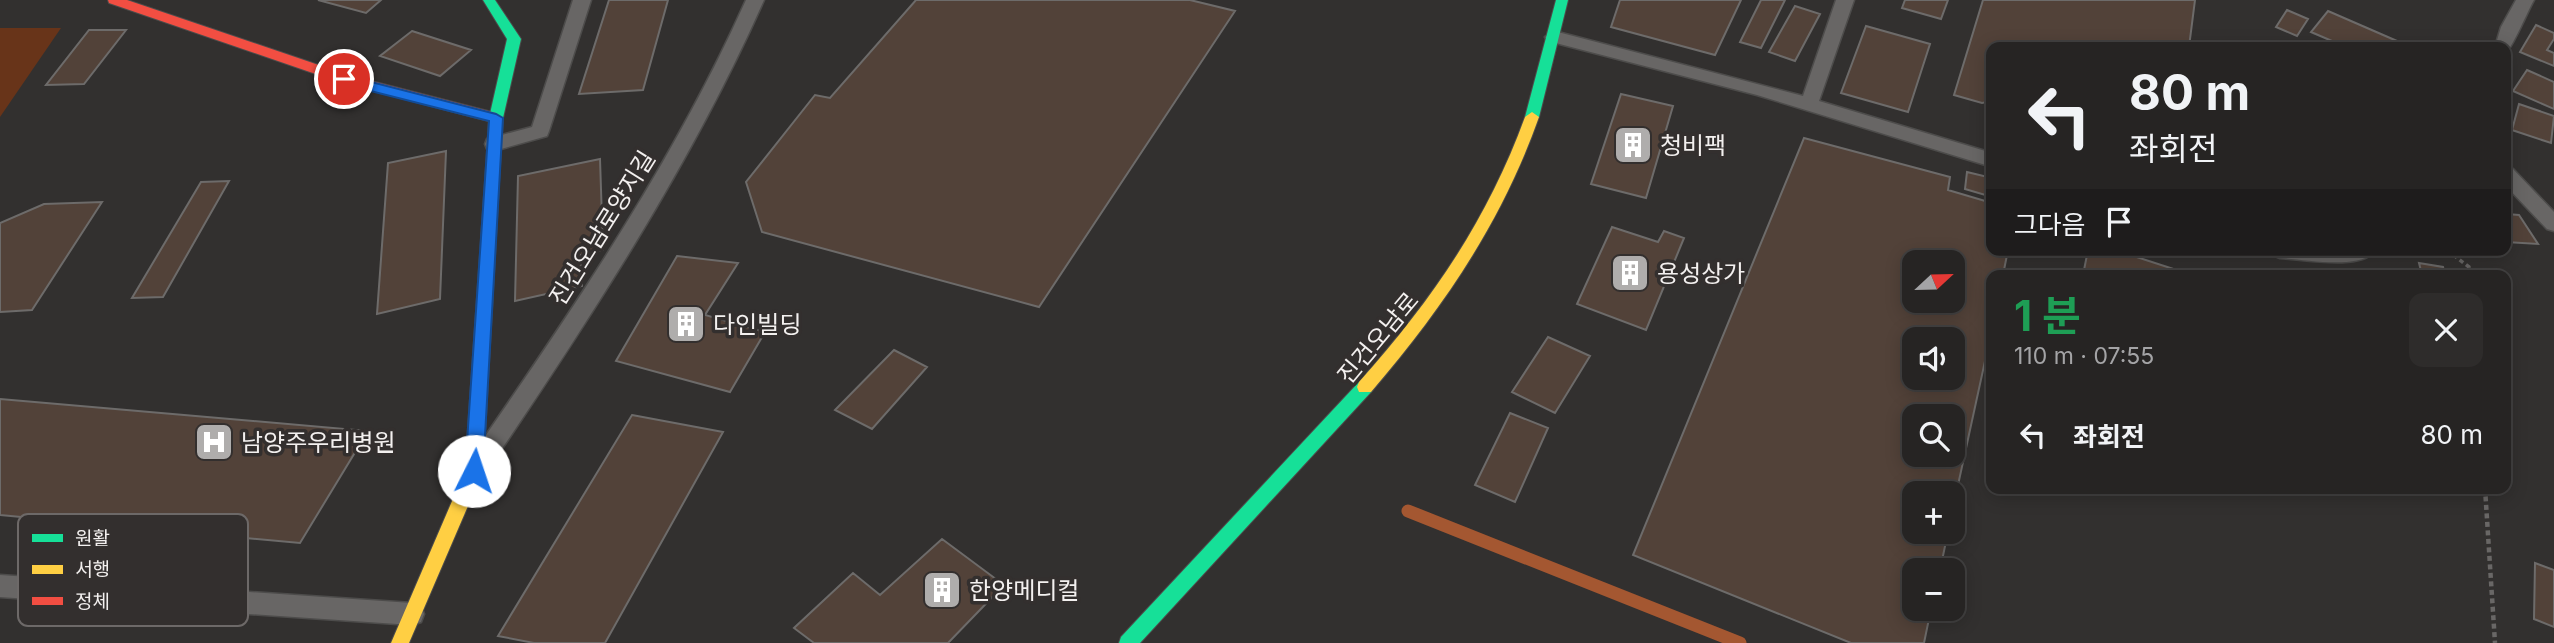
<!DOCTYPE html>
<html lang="ko">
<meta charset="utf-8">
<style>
:root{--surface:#262423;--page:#2e2c2b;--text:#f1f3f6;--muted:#a4a4a6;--line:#424141}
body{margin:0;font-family:Inter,"Noto Sans KR",sans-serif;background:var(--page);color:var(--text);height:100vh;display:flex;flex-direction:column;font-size:26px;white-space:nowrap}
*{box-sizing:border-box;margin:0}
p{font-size:23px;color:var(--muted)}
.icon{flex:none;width:38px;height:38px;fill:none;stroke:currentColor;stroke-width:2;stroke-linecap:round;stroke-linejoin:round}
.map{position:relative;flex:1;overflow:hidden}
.side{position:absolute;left:1986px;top:270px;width:525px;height:224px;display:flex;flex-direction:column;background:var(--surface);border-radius:14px;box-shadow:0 4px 18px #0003,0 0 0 2px var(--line)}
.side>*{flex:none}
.banner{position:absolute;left:1986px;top:42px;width:525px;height:214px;border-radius:14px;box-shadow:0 4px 18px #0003,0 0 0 2px var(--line);background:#262423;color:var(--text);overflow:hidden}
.needle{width:46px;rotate:68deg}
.tools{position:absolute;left:1902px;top:250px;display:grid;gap:14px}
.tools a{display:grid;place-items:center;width:63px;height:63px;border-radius:14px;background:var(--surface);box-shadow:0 4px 18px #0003,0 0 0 2px var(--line);font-size:35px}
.pin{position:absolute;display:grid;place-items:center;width:60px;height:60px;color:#fff;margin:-30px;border:4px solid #fff;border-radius:50%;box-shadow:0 2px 7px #0007}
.me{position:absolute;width:77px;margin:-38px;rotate:4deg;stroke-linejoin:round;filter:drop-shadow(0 0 5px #0008)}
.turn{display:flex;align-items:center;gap:24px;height:147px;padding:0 28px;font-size:32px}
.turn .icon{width:91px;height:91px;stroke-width:2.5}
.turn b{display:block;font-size:49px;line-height:60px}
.then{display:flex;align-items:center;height:66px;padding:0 28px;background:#0003;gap:14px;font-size:26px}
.round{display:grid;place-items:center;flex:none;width:74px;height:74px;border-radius:14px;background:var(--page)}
.summary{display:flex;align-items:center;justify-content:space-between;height:119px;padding:0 28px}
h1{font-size:42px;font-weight:700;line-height:52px;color:#1e9e55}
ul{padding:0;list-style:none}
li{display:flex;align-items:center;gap:21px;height:91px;padding:0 28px}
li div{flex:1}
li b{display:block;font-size:26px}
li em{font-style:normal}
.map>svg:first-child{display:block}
.green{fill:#683419}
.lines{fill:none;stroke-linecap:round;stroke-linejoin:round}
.stream{stroke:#a45731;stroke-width:13}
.building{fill:#524239;stroke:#6d6b6a;stroke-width:2;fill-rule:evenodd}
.lane-casing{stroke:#4d4c4b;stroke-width:3}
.fast-casing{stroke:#4d4c4b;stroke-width:2}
.slow-casing{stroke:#4d4c4b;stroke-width:2}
.jam-casing{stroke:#4d4c4b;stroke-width:2}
.path-far1{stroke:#696766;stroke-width:3.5;stroke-dasharray:4.5 3.5;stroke-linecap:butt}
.path{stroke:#696766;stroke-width:4.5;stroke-dasharray:5 3.5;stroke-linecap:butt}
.lane{fill:#686665;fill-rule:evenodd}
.fast{fill:#16e098;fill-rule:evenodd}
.slow{fill:#ffcf43;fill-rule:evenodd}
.jam{fill:#f24e42;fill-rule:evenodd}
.route{fill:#1a73e8;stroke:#114b97;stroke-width:2}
.labels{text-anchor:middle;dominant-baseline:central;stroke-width:7;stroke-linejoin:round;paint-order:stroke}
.poi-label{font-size:24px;fill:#f3f0ef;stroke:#332f2e;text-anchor:start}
.street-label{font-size:24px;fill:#f3f0ef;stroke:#332f2e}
.key{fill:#332f2e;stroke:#6d6968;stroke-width:2}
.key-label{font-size:19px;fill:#f3f0ef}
</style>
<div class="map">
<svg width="2554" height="643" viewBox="0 0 2554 643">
<rect width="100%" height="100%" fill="#32302f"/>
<path class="green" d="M0 28H61L0 117Z"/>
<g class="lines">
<path class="stream" d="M1408 511 1740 643"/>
</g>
<path class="building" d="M318 0H381L366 13Z
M609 0H668L643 90 579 94Z
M916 0H1190L1235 11 1039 307 762 232 746 182 815 95 830 98Z
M1620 0H1741L1715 55 1611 27Z
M1761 0H1785L1761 48 1740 42Z
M1905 0H1948L1941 19 1902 8Z
M1983 0H2195L2189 47H1992V101L1982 103 1954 95Z
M1795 6 1820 14 1795 61 1769 52Z
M2287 10 2308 19 2297 36 2276 27Z
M2328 11 2397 41 2392 47H2346L2311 32Z
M2536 25 2554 33V39L2547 50 2554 53V66L2520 52Z
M1866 26 1930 44 1908 112 1841 93Z
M89 30H126L84 84 46 85Z
M412 31 471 50 440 76 380 56Z
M2527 70 2554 82V109L2513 91Z
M1621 94 1673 106 1646 198 1591 184Z
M2519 104 2554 116 2551 143 2512 130Z
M1804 138 1950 177 1948 190 1992 203V250H2008L2003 275H1992V329L1953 508V494H1914V532H1948L1940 570H1914V609H1931L1924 643H1851L1633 555ZM1914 262H1953V301H1914ZM1914 340H1953V378H1914ZM1914 416H1953V455H1914Z
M446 151 440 299 377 314 388 163Z
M600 159 603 250 581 255 582 286 515 301 518 176Z
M1967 172 1992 178V197L1965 189Z
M229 181 163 297 132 298 201 182Z
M102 202 32 310 0 312V223L44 204Z
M2506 214 2519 215 2538 244 2506 242Z
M1612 227 1658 242 1664 231 1684 238 1646 330 1577 304Z
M2088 250H2115L2192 275H2083Z
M677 256 738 263 705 315 765 332 730 392 616 361Z
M2419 263 2443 267 2445 275H2422Z
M1548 337 1590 356 1555 413 1512 392Z
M894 350 927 367 872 429 835 410Z
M0 399 368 431 300 543 0 515Z
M1510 413 1548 428 1515 502 1475 485Z
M632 415 723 432 605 643H534L498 636Z
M942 539 1004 585 948 643H814L794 628 853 573 880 595Z
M2535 563 2554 570V627L2534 619Z"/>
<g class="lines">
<defs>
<path id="lane" d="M573 0H591L549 131 547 136 494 151 487 149 485 144 487 139 532 127Z
M746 0H764C690 167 591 317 489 468L481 471 473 468 470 461 473 454C575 306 672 165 746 0Z
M1836 0H1854L1819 101 1992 153V167L1757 95 1548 41 1545 37 1554 31 1803 96Z
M2516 0H2534C2528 10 2512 49 2506 52V47H2495L2501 27Z
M2506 167 2513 169 2554 212V231L2547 229 2506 186Z
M2270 250H2375C2363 271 2302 259 2280 258L2273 255Z
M0 575 412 603 421 606 424 614 421 622 412 625 0 597Z"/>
<path id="fast" d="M483 0H495L521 39 503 118 500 166 493 171 486 166 489 118 507 39Z
M1556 0H1568L1539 117 1532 122 1525 117Z
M1365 380 1371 382 1373 387 1371 392 1140 643H1119L1121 637 1359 382Z"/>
<path id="slow" d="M1532 112 1539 117C1502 222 1443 308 1371 392H1359L1357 387 1359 382C1432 300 1487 221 1525 117Z
M493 161 500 166 483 471 409 643H391L465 471 486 166Z"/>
<path id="jam" d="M108 0H127L348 75 496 113 503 118 496 123 339 82 109 3Z"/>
</defs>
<use href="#lane" class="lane-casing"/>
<use href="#fast" class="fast-casing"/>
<use href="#slow" class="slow-casing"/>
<use href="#jam" class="jam-casing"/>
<path class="path-far1" d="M2447 250 2469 267V275"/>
<path class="path" d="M2485 488 2495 643"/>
<use href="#lane" class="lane"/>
<use href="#fast" class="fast"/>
<use href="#slow" class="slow"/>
<use href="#jam" class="jam"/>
</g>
<path class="route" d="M344 75 496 114 503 118 483 471 480 476 474 479 468 476 465 471 489 121 339 83V76Z"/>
<defs>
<symbol id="building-square" viewBox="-11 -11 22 22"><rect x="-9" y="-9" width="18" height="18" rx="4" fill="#afadac" stroke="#332f2e"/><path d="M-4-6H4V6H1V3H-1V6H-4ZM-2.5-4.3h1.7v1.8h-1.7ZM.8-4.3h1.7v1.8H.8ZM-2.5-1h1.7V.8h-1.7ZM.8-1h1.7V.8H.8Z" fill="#fff"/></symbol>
<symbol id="hospital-square" viewBox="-11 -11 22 22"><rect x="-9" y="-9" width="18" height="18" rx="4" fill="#afadac" stroke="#332f2e"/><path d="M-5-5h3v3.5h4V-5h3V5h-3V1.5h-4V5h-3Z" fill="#fff"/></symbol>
</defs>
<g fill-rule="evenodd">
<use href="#building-square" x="1611" y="123" width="44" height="44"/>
<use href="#building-square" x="1608" y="251" width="44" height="44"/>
<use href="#building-square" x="664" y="302" width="44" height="44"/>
<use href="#hospital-square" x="192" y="420" width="44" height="44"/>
<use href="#building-square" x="920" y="568" width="44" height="44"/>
</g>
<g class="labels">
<g class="poi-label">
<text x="1660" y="145">청비팩</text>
<text x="1657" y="273">용성상가</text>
<text x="713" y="324">다인빌딩</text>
<text x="241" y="442">남양주우리병원</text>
<text x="969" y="590">한양메디컬</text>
</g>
<g class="street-label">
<text transform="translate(602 228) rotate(-58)">진건오남로양지길</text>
<text transform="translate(1378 338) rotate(-50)">진건오남로</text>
</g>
</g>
<rect x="18" y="514" width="230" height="112" rx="10" class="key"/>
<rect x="32" y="534" width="31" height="8" fill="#16e098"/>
<rect x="32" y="565" width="31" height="9" fill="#ffcf43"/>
<rect x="32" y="597" width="31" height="8" fill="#f24e42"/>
<g class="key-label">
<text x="75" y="545">원활</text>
<text x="75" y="576">서행</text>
<text x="75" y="608">정체</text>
</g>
</svg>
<div class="tools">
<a><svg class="needle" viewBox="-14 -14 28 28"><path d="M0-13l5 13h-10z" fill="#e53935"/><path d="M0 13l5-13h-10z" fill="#a4a4a6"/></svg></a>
<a><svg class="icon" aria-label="sound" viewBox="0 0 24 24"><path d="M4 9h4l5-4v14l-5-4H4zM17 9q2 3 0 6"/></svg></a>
<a><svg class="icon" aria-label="search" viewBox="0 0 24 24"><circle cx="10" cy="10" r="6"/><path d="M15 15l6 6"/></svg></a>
<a>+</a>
<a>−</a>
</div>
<div class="pin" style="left:344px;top:79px;background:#d93025"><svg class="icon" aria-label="arrive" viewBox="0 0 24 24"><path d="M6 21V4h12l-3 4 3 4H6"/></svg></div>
<svg class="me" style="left:474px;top:471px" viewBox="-20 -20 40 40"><circle r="19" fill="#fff"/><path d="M0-13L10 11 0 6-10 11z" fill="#1a73e8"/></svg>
<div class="banner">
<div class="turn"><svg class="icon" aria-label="left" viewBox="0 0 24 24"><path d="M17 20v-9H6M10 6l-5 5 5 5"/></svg><div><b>80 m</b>좌회전</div></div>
<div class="then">그다음<svg class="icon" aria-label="arrive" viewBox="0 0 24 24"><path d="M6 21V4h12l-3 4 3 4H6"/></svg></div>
</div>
<section class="side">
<div class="summary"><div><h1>1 분</h1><p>110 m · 07:55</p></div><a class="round"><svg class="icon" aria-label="close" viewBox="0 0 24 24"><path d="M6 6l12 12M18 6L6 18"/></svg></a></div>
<ul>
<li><svg class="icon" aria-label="left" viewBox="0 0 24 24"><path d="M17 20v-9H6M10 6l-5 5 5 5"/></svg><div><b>좌회전</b></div><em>80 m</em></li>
</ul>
</section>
</div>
